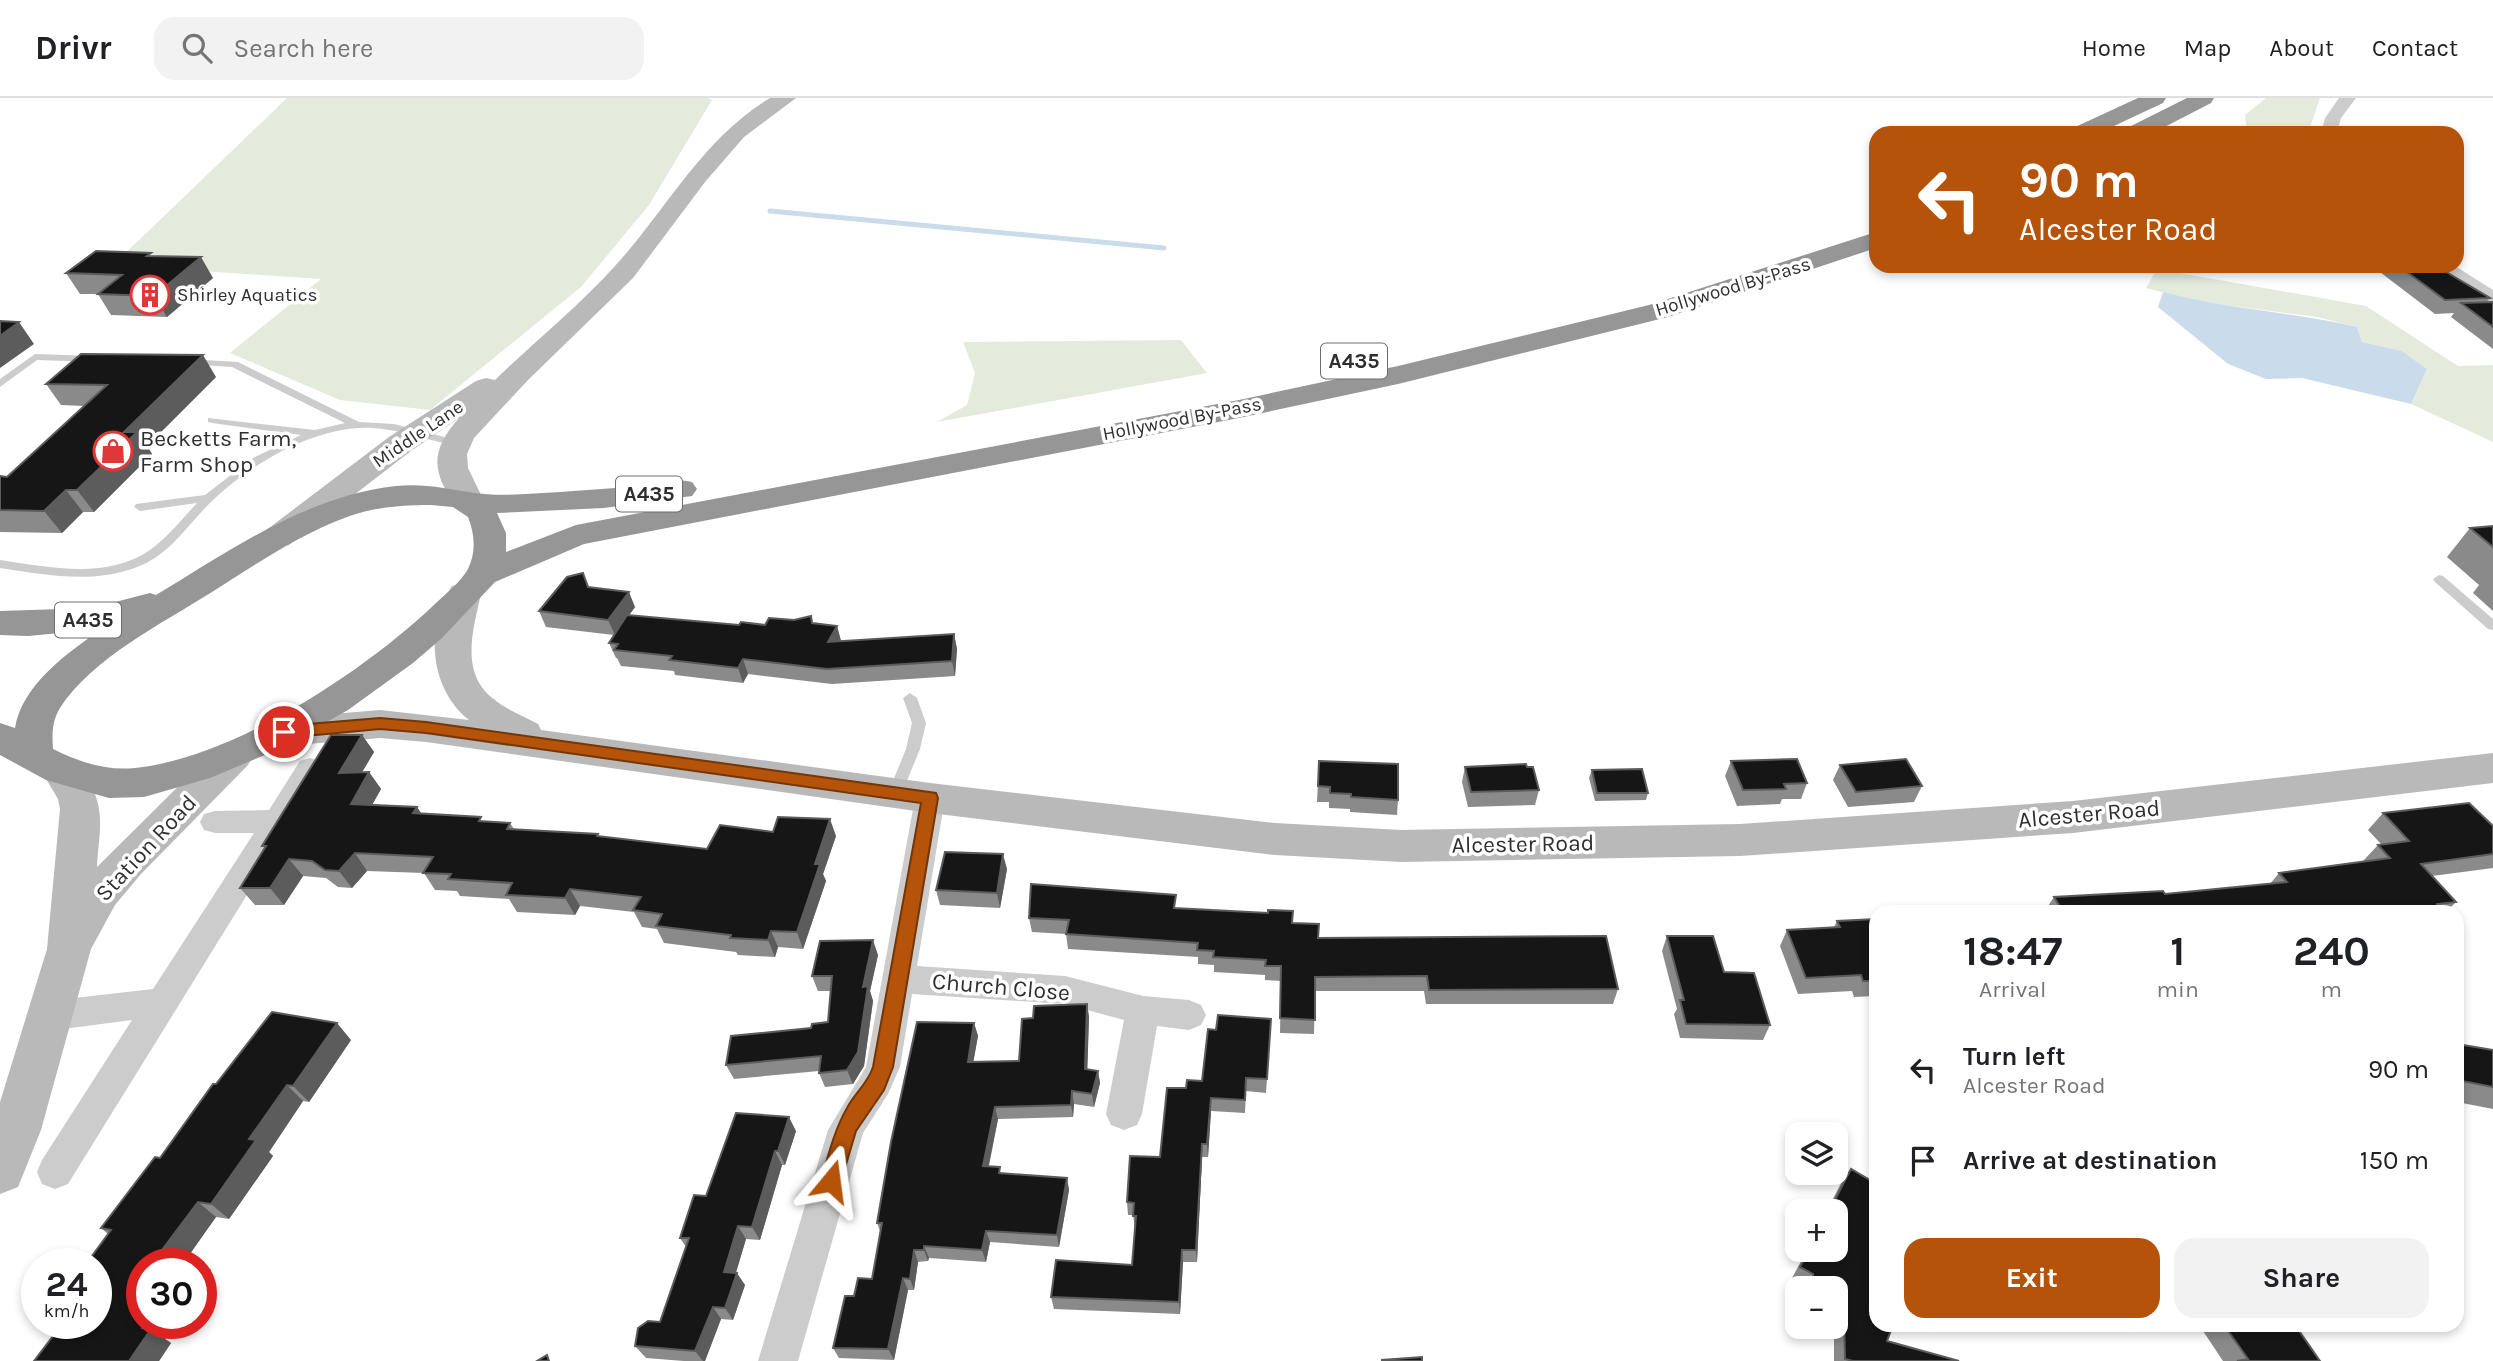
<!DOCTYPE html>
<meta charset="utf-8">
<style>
:root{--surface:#fff;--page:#f2f2f2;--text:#202124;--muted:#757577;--line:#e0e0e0;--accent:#b45309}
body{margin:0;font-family:Karla,sans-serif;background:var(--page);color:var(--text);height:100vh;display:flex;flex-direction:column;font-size:26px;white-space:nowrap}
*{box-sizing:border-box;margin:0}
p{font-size:23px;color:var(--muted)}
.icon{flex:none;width:38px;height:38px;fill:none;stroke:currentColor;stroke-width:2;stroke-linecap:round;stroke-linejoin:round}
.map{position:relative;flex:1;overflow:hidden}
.panel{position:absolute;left:1869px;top:807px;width:595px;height:427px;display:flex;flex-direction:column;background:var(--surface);border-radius:21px;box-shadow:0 4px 10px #0003}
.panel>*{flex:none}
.banner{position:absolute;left:1869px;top:28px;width:595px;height:147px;border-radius:21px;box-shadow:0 4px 10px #0003;background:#b45309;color:#fff;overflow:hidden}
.fabs{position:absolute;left:1785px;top:1024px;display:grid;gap:14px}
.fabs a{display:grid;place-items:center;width:63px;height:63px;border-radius:14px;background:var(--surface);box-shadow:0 4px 10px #0003;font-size:35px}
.speed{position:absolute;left:21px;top:1150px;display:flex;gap:14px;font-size:35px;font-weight:700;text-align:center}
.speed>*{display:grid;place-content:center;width:91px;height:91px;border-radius:50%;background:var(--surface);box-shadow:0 4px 10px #0003;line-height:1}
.speed small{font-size:18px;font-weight:400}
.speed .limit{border:10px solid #d22;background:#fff;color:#111}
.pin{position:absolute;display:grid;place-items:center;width:60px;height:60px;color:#fff;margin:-30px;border:4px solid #fff;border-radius:50%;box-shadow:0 2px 7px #0007}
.me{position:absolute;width:77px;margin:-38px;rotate:16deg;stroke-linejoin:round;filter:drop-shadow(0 0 5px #0008)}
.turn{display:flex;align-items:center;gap:24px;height:147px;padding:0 35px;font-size:32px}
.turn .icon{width:91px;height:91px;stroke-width:2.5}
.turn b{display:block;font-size:49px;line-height:60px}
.eta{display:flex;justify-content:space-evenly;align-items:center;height:119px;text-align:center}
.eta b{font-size:42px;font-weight:700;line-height:49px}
.cta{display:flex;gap:14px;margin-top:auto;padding:14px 35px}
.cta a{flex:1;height:80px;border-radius:21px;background:var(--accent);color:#fff;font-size:28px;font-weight:700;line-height:80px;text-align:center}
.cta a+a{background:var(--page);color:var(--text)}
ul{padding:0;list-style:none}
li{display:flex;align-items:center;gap:21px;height:91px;padding:0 35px}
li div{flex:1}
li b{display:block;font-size:26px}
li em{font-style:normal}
header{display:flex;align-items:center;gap:42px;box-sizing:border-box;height:98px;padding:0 35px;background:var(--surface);border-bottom:2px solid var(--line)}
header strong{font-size:33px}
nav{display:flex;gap:38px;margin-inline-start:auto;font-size:24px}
.search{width:490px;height:63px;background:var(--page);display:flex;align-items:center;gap:18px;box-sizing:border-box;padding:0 24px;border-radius:21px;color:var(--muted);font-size:26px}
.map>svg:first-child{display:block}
.green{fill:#e4ebdd}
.water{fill:#cadbeb}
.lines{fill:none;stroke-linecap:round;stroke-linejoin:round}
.stream{stroke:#cadbeb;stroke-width:5}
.lane{fill:#ccc;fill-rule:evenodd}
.street{fill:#ccc;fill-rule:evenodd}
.secondary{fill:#b9b9b9;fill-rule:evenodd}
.highway{fill:#969696;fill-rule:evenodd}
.wall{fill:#8a8a8a}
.shaded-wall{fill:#5c5c5c}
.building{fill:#161616;stroke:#5c5c5c;stroke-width:2}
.route{fill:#b45309;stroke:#753606;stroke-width:2}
.labels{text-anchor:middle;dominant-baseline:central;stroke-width:7;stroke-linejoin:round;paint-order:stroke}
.far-street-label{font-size:19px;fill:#2f2f2f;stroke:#fff}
.far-poi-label{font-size:19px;fill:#2f2f2f;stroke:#fff;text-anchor:start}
.shield{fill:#fff;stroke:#6d6d6d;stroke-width:2}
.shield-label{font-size:21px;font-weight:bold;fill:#2f2f2f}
.poi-label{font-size:23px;fill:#2f2f2f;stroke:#fff;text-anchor:start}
.street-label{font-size:23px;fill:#2f2f2f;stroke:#fff}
</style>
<header>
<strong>Drivr</strong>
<div class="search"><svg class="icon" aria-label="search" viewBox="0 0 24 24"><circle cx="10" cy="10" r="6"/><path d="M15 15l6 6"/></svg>Search here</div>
<nav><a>Home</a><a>Map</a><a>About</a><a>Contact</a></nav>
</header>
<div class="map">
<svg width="2493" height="1263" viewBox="0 0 2493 1263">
<rect width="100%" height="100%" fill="#fff"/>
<path class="green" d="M287 0H708L712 2 649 107 581 189 430 312 340 302 230 255 321 181 113 167Z
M2266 0H2320L2308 35H2247L2245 17Z
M2157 171 2366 208 2458 268 2493 267V344L2411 306 2427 271 2402 253 2362 244 2357 229 2317 219 2201 204 2146 190Z
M1181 242 1207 275 937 324 967 307 975 275 963 244Z"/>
<path class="water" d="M2163 194C2226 211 2293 214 2357 229L2362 244 2402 253 2427 271 2411 306 2302 280 2266 281 2228 266 2158 209Z"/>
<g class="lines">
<path class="stream" d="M770 113 1164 150"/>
<path class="lane" d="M35 256 95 258 100 261 95 264 37 262 0 289V281Z
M188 261 238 264 359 324 394 326 460 343 462 345 456 348C428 342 401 332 373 330 316 327 252 365 212 403 189 425 172 454 142 467 97 487 46 477 0 470V462C48 469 107 482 150 452 168 439 182 421 197 405L140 413 134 409 136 406 205 397 253 360 301 337 212 325 208 324V320L315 332 345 325 232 269 184 266V262Z
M2439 477 2443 478 2493 521V532L2488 531 2435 484 2433 481Z
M910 595 917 600 926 625 920 651 902 695 900 699H890L888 695 906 651 912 625 903 600Z"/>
<path class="street" d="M2339 0H2356L2341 20 2337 35H2321L2325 20Z
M2433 168H2455L2493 192V206L2486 204Z
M310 660 320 663 324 671 320 679 68 1086 55 1091 42 1086 37 1074 42 1062 132 922 48 933 36 928 31 918 36 908 48 903 153 891 254 735H215L204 732 200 724 204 716 215 713 269 712 300 663Z
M930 689 940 692 945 700 917 868 1065 878 1143 898 1189 902 1201 907 1206 917 1201 927 1189 932 1157 928 1142 1016 1137 1027 1124 1032 1111 1027 1106 1016 1124 922 1065 906 912 896 900 969 888 996 863 1035 798 1263H758L828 1032 866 969 915 700 920 692Z"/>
<path class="secondary" d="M770 0H796L744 39 705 84 633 180 528 282 474 340 467 356 468 370 484 403 479 410 468 413 457 410C432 374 429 354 459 320L411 353 289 447 277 450 265 447 260 440 265 433 389 339 476 283 486 280 495 282C534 244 578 209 615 168 667 111 702 41 770 0Z
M464 485 476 488 481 496C473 532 459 576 495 602 507 612 524 618 538 626L541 632 930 685 1275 725 1401 732 1740 726 2073 703 2493 655V685L2073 735 1740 758 1401 764 1275 757 930 715 426 644 380 640 284 648 270 644 265 634 270 624 284 620 380 612 469 622C429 590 425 530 452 488Z
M234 643 248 647 254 657 248 667 141 776 115 807 91 851 41 1032 18 1089 0 1096V1004L47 851 60 711 58 701 42 674 48 664C66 658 74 661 85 677 107 710 99 732 97 769L220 647Z"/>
<path class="highway" d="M2138 0H2166L2163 5 2099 35H2070L2073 30Z
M2187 0H2214L2211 5 2153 35H2124L2127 30Z
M1876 134V150L1668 219 1398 286 1239 320 584 446 495 484 442 540 413 565 348 612 279 651 210 680 144 699 109 700 46 682 0 657V625L15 630C22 587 68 554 102 531L28 538 0 537V513L92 510 150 495 156 497C231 452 306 398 396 388 424 385 448 391 475 395 502 399 533 395 560 394 583 392 606 391 629 389 650 386 672 379 692 384L697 391 692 398 604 410 497 415 506 435V454L576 427 1239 302 1398 268 1649 207ZM431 407 453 409 468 419C475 436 476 455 468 471 461 484 445 496 435 506 365 573 233 660 135 670 106 673 79 664 53 651 52 636 52 623 60 610 92 560 163 525 212 494 255 467 298 437 347 419 374 409 402 407 431 407Z"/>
</g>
<path class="wall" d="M153 158 213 180 167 219 111 217 98 196H80L66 175Z
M2372 168H2436L2490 200 2487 204H2493V251L2451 219 2454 215 2435 216Z
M216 279 147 348 152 356 94 414H83L62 435 0 434V378L7 379 84 308 61 307 46 286Z
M2493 428V513L2473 495 2479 487 2447 459 2470 430Z
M583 475 589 489 635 509 629 517 739 527H765L794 522 811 518 813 525 837 528 841 543 954 536 957 551 955 578 832 586 748 576 743 585 675 577 674 573 621 568 617 560H616L609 545 614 537 546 529 539 513Z
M362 637 374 654 362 674H369L381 691 372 707 417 709 421 715 483 723 510 725 514 731 599 739 707 751 773 734 836 738 823 776 826 783 803 851 778 849 775 859 738 857 736 854 664 845 657 831 642 829 634 814 580 808 575 817 517 814 509 801 460 798 457 793 435 792 424 775 367 773 352 790 338 789 326 780 303 778 284 807H255L240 790 265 750 262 748Z
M1319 663 1398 702 1397 717 1350 714V711L1329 710V704H1317Z
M1731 663 1807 685 1801 701H1782L1780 706 1737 708 1725 678Z
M1840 667 1922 688 1914 704 1848 709 1833 682Z
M1465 669 1539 692 1535 707 1468 709 1462 684Z
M1592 672 1648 695 1646 702 1595 703 1589 680Z
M2383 715 2493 728V770L2432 778 2456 804 2446 814H2044L2054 799 2165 796 2270 786 2279 775 2363 763 2378 747 2381 746 2368 732Z
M1007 771 1000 810 940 807 936 792Z
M1177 810 1292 825 1318 840 1618 891 1613 906H1426L1424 893H1315L1314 936 1280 935 1281 883 1265 882V877L1214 874V867L1198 866V859L1068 851 1066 836 1032 834 1029 820Z
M1876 821V898L1854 899 1852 893 1798 896 1780 848 1787 832 1834 829 1837 823Z
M1667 838 1724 874 1770 927 1763 942 1680 940 1674 916 1677 911 1662 853Z
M878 857 870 893 873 903 864 968 853 986 825 989 819 975V973L734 981 726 967 811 930 828 924 831 893H818L812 878Z
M1087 906 1089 919 1087 971 1098 973 1100 985 1094 1009 1074 1006 1073 1019 998 1021 989 1068 1002 1075 1067 1080 1069 1092 1059 1149 990 1144 986 1164 929 1160 928 1163 918 1164 914 1192H908L894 1262 839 1260 833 1250 854 1198 872 1181 880 1133 877 1125 974 925 978 938 973 964 1019 963 1033 920Z
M1271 921 1266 995 1246 993 1245 1015 1211 1013 1208 1059H1202L1197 1164H1183L1180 1216 1054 1211 1051 1199 1132 1167 1135 1131 1133 1117H1128L1127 1104 1160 1059 1186 990 1202 983 1216 932Z
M351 942 309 1004 303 1003 269 1054 273 1058 229 1121 216 1119 189 1156 192 1157 211 1172 142 1225H175L165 1241 171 1245 159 1263H34L96 1225 108 1136 101 1130 160 1060 216 986Z
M2457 946 2493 952V1011L2457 1004Z
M796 1033 785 1067H782L760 1142 746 1141 736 1175 745 1187 733 1222 721 1221 705 1263H684L646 1260 635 1248 660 1224 686 1149 680 1140 706 1098Z
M1876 1068V1227L1887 1243 1959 1263H1834V1234L1813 1228H1836V1190H1803L1791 1182 1807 1152H1836V1113H1827L1841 1085 1851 1071 1868 1081Z
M2199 1227H2295L2320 1263H2223Z"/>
<path class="shaded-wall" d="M201 159 213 180 167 219 154 198Z
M19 224 34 246 0 270V238Z
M203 257 216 279 147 348 152 356 94 414 77 392 124 334Z
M66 392 83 414 62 435 44 413Z
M629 494 635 509 615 537 608 522Z
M837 528 841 543 828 544Z
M954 536 957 551 955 578 952 563Z
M743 561 748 576 743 585 738 570Z
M362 637 374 654 351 693 339 675Z
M369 674 381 691 363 723 351 706Z
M417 709 428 726 413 715Z
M830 721 836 738 823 776 826 783 803 851 797 834 815 766Z
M355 755 367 773 352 790 339 773Z
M1003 756 1007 771 1000 810 997 795Z
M289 761 303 778 284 807 270 790Z
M570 791 580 808 575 817 565 800Z
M771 833 778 849 775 859 768 842Z
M873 842 878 857 870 893 873 903 864 968 853 986 847 972Z
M1087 906 1089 919 1087 984 1085 971Z
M337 925 351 942 309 1004 293 988Z
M974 925 978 938 971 977 968 964Z
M1098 973 1100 985 1094 1009 1092 996Z
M287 987 303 1003 269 1054 273 1058 229 1121 211 1106 249 1041Z
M1072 993 1074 1006 1073 1019 1071 1007Z
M1211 1000V1013L1208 1059 1207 1046Z
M995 1009 998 1021 986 1080 983 1068Z
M789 1019 796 1033 785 1067 778 1053Z
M1202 1046V1059L1197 1164 1196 1152Z
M775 1053 782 1067 760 1142 752 1129Z
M1067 1080 1069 1092 1059 1149 1057 1137Z
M198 1104 216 1119 183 1166 162 1152Z
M738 1128 746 1141 732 1187 724 1174Z
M986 1133 990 1144 986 1164 982 1152Z
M924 1148 929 1160 928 1163 924 1152Z
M914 1152 918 1164 914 1192 910 1181Z
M1182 1152 1183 1164 1180 1216 1179 1204Z
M192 1157 211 1172 201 1186V1166H186Z
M737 1175 745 1187 733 1222 725 1210Z
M903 1180 908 1192 894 1262 888 1251Z
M713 1209 721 1221 705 1263H703L695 1253Z
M145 1225H175L165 1241 171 1245 159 1263H129L142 1230Z"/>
<path class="building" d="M96 153 151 155 147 158 201 159 154 198 98 196 122 177 66 175Z
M2399 168H2436L2490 200 2445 202Z
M2493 204V229L2461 205Z
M0 223 19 224 0 238Z
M81 256 203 257 124 334H137L77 392H66L44 413 0 412V378L7 379 107 287 46 286Z
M2493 428V449L2470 430Z
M583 475 588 489 629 494 608 522 539 513 567 479Z
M627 517 739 527 741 524 765 527 769 520 794 522 811 518 812 525 837 528 828 544 954 536 952 563 827 571 743 561 738 570 669 562 672 558 614 552 618 546 609 545Z
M331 637H362L339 675 369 674 351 706 417 709 413 715 481 719 479 723 510 725 507 731 598 736 597 738 707 751 720 727 773 734 778 719 830 721 815 766H820L797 834 771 833 768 842 730 840 731 837 656 828 662 816 633 812 641 799 570 791 565 800 506 797 512 785 448 781 451 776 423 775 433 759 355 755 339 773 325 772 312 763 289 761 270 790H240L266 748H262Z
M1797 661 1807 685 1784 686 1786 691 1743 692 1731 663Z
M1906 661 1922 688 1856 694 1840 667Z
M1319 663 1398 666V702L1351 699V696L1330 695V689L1318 688Z
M1526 666 1527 669H1533L1539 692 1471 694 1465 669Z
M1642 671 1648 695H1597L1592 672Z
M2469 705 2493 728V756L2421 766 2456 804 2437 806 2439 814H2063L2054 799 2163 793 2165 796 2287 784 2279 775 2390 760 2378 747 2409 743 2383 715Z
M945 754 1003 756 997 795 936 792Z
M1031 786 1176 797 1174 810 1268 815V812L1293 813 1292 825 1319 826 1318 840 1606 838 1618 891 1429 892 1427 878 1315 879V922L1280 920 1281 868H1265L1266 862 1213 859 1214 853 1197 852 1198 845 1066 836 1069 822 1029 820Z
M1953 812 2015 814H1913Z
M1876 821V883H1863L1861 877 1806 880 1787 832 1840 829 1837 823Z
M1667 838H1713L1724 874 1754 875 1770 927 1686 926 1680 902H1684Z
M873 842 863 889 868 888 858 954 847 972 819 975 821 958 726 967 731 938 811 930 812 926 828 924 832 878H812L820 843Z
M1087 906 1085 971 1098 973 1092 996 1072 993 1071 1007 995 1009 983 1068 1000 1069 999 1075 1067 1080 1057 1137 986 1133 982 1152 924 1148V1152H914L910 1181 903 1180 888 1251 833 1250 845 1198H854L858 1180 872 1181 882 1125H877L891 1044 917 924 974 925 968 964 1019 963 1022 921 1033 920 1034 908Z
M272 914 337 925 293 988 287 987 249 1041 256 1042 211 1106 198 1104 162 1152 192 1157 186 1166H142V1225H145L142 1230 151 1231 129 1263H34L63 1225H96V1166H86L111 1132 101 1130 155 1059 160 1060 213 986H216Z
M1218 917 1271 921 1267 981 1246 980 1245 1002 1211 1000 1207 1046H1202L1196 1152H1182L1179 1204 1051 1199 1056 1162 1132 1167 1136 1118H1133L1134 1105 1127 1104 1130 1058 1160 1059 1167 990H1186L1187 982 1202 983 1208 931 1216 932Z
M2457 946 2493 952V989L2457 982Z
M736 1015 789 1019 778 1053H775L752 1129 738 1128 724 1174 737 1175 725 1210 713 1209 695 1253 635 1248 638 1230 648 1223 660 1224 689 1140H680L694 1097 706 1098Z
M1876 1070V1227H1893L1887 1243 1959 1263H1853L1845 1261 1844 1221 1836 1219V1190H1813V1176L1800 1169 1809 1152H1836V1113H1829L1851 1071 1870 1082Z
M2224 1227H2295L2320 1263H2237L2248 1261Z
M547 1257 549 1263H537Z
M1422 1259V1263L1381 1262Z"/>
<path class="route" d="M380 620 426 624 936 695 938 700 893 969 884 992 856 1033 839 1090 831 1093 824 1090 821 1083C828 1058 834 1033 847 1010 855 995 868 985 873 969L921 705 426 635 380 631 284 640 276 634 284 628Z"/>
<defs>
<symbol id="building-ring" viewBox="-11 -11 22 22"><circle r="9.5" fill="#fff" stroke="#df3837" stroke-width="1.5"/><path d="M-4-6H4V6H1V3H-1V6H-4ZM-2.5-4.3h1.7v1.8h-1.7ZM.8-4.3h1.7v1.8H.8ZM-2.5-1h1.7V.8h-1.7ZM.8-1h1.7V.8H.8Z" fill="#df3837"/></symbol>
<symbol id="shop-ring" viewBox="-11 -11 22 22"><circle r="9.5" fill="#fff" stroke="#df3837" stroke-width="1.5"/><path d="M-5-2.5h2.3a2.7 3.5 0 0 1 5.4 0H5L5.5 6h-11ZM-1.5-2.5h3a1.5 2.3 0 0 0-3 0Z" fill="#df3837"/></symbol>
</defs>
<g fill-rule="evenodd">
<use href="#building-ring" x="128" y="175" width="44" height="44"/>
<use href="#shop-ring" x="91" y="331" width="44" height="44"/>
</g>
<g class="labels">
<g class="far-street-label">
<text transform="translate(1733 189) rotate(-17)">Hollywood By-Pass</text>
<text transform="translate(1182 321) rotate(-11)">Hollywood By-Pass</text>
<text transform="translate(418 336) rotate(-34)">Middle Lane</text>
</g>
<g class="far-poi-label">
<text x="177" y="197">Shirley Aquatics</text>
</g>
<g class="shield">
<rect x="1321" y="245.5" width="66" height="35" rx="5"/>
<rect x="616" y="378.5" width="66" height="35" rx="5"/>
<rect x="55" y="504.5" width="66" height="35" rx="5"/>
</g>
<g class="shield-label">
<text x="1354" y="263">A435</text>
<text x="649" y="396">A435</text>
<text x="88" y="522">A435</text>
</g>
<g class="poi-label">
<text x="140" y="340">Becketts Farm,<tspan x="140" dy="26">Farm Shop</tspan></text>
</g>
<g class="street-label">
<text transform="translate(2089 716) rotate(-5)">Alcester Road</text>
<text transform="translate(1523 746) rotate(-1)">Alcester Road</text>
<text transform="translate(146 750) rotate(-47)">Station Road</text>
<text transform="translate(1001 889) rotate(5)">Church Close</text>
</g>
</g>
</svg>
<div class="fabs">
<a><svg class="icon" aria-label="layers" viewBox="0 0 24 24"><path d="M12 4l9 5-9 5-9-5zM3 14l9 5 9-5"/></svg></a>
<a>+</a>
<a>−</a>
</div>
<div class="speed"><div>24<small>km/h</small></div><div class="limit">30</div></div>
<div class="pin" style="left:284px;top:634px;background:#d93025"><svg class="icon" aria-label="arrive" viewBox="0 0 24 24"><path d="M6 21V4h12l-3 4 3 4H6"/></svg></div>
<svg class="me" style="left:831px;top:1083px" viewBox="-20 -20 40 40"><path d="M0-17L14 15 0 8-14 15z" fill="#b45309" stroke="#fff" stroke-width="4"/></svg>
<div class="banner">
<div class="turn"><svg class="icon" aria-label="left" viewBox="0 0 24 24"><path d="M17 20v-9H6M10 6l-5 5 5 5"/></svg><div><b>90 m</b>Alcester Road</div></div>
</div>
<section class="panel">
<div class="eta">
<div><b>18:47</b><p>Arrival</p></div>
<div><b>1</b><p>min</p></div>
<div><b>240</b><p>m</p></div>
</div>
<ul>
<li><svg class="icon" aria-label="left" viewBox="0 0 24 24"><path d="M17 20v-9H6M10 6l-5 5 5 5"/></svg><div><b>Turn left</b><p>Alcester Road</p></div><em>90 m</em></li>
<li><svg class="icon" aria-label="arrive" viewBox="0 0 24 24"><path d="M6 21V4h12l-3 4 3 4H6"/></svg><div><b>Arrive at destination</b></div><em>150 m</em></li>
</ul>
<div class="cta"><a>Exit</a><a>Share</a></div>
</section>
</div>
